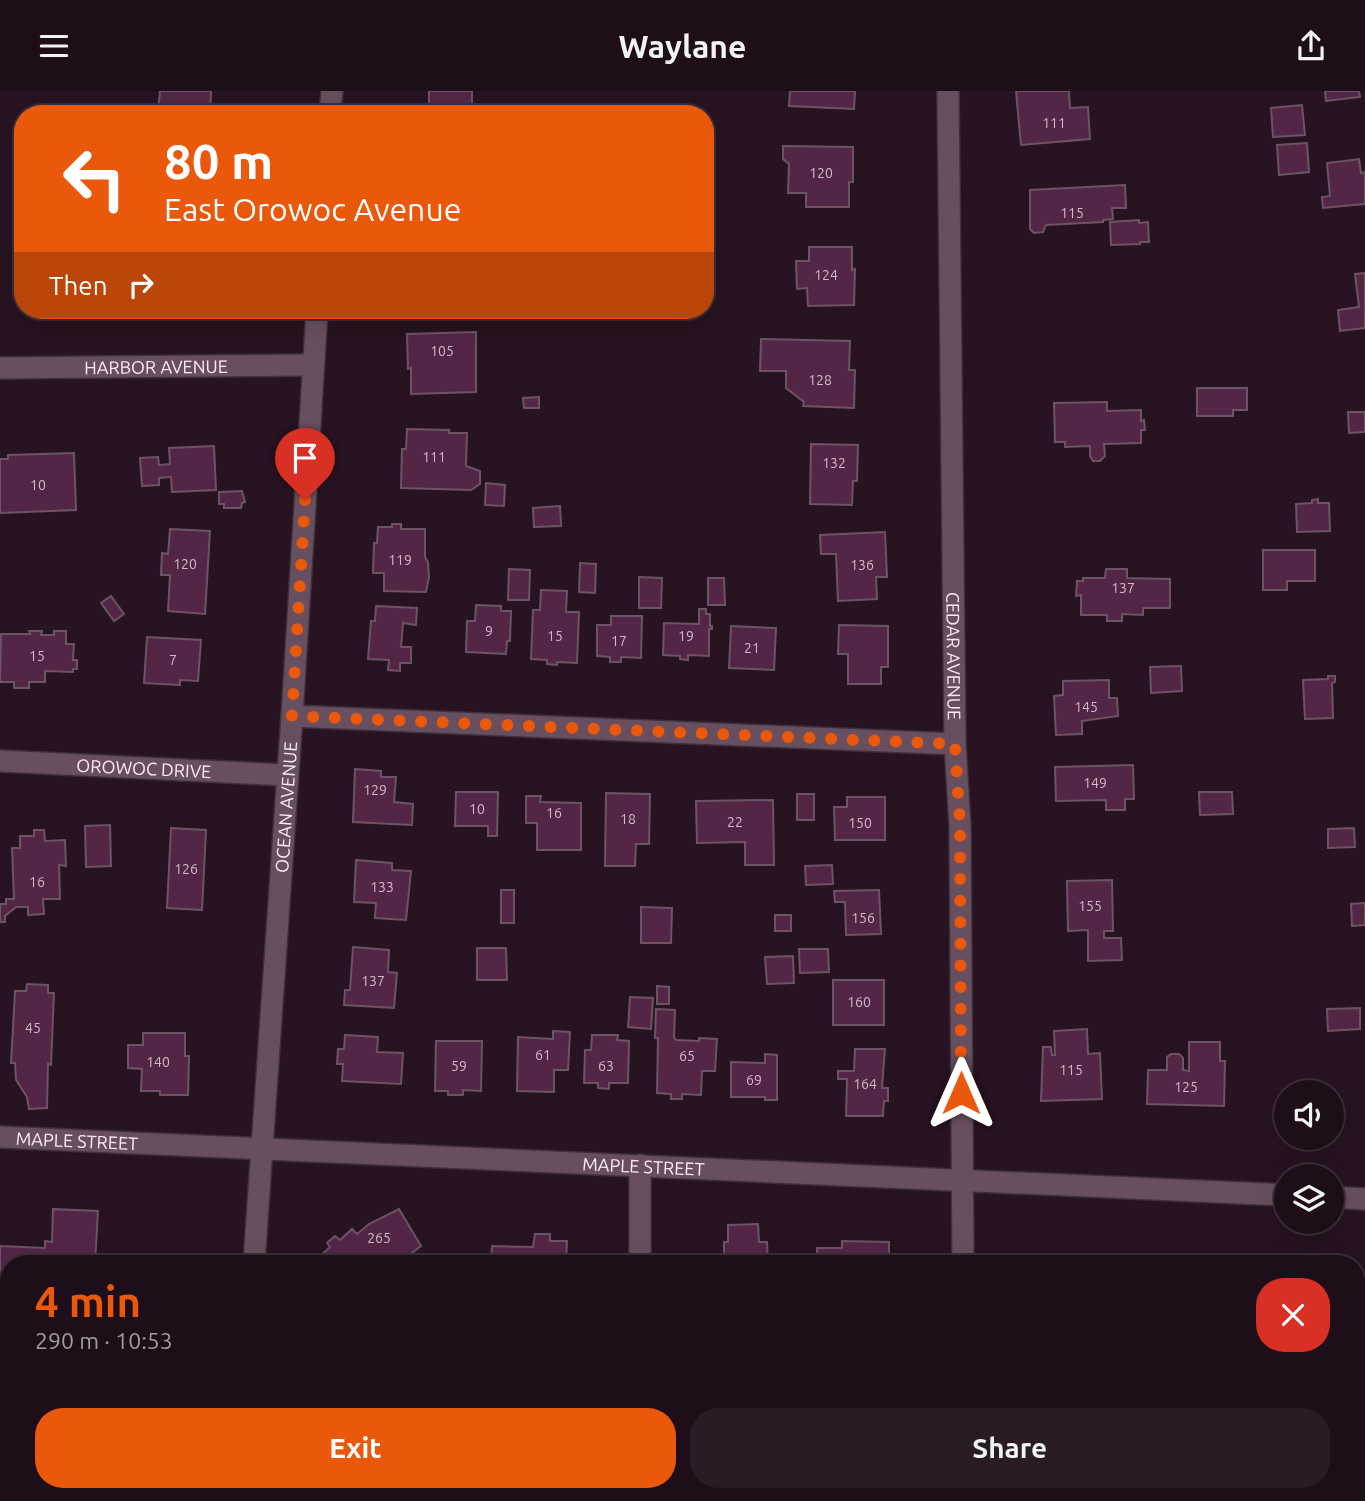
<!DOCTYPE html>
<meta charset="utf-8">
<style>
:root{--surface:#1d0e19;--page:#2a1c26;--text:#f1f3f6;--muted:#a09ca2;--line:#3b2e38;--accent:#ea580c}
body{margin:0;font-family:Ubuntu,sans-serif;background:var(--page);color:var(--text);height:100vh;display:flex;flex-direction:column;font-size:26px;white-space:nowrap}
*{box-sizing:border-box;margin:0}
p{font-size:23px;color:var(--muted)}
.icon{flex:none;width:38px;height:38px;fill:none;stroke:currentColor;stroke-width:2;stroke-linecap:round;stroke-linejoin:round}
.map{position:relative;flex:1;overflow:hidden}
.panel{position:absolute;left:0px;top:1164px;width:1365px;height:247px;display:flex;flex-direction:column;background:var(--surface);border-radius:28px 28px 0 0;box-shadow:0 7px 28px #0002,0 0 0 2px var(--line)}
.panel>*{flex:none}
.banner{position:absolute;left:14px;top:14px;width:700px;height:214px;border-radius:28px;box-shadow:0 7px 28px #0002,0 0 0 2px var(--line);background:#ea580c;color:#fff;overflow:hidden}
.buttons{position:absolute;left:1274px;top:989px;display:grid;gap:14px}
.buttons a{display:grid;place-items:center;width:70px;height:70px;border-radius:50%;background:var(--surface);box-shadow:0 7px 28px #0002,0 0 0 2px var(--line);font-size:35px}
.pin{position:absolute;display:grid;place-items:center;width:60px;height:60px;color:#fff;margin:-72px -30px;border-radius:50% 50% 50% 0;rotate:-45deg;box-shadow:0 0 7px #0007}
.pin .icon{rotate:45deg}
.me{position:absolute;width:77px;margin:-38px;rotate:0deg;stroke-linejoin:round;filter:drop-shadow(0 0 5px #0008)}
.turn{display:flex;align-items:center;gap:24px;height:147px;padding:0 35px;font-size:32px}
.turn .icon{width:91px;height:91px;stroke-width:2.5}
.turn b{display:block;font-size:49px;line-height:60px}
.then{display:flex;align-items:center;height:66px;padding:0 35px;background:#0003;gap:14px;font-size:26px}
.round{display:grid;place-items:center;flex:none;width:74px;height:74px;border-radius:28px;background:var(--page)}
.headline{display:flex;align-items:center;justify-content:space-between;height:119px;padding:0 35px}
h1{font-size:42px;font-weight:700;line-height:52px;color:var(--accent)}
.button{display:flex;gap:14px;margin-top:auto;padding:14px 35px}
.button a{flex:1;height:80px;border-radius:28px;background:var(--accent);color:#fff;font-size:28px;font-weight:700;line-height:80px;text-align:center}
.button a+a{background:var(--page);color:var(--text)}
header{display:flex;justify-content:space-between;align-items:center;height:91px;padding:0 35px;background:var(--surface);font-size:32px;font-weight:700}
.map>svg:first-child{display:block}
.building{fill:#542646;stroke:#6d5464;stroke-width:2}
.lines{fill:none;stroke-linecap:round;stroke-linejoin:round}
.minor-casing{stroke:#3e3039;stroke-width:24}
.minor{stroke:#684f5f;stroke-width:21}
.route{stroke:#ea580c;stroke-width:12;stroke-dasharray:0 21.6}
.labels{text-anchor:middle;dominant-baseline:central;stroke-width:7;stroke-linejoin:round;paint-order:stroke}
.number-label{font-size:14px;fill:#d1bac9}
.street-label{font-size:18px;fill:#fbebf5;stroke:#271321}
</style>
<header><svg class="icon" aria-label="menu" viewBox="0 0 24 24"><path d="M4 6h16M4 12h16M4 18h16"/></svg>Waylane<svg class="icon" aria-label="share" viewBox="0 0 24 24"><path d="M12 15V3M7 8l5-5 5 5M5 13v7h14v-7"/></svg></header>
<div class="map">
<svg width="1365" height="1410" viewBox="0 0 1365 1410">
<rect width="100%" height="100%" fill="#271321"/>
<path class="building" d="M160 0H211L210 23H176V21L158 20Z
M429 0H472V21L441 23V19H429Z
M790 0H855L854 18 789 15Z
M1016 0H1069L1070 17 1088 16 1090 48 1021 54Z
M1325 0H1359L1360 6 1326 10Z
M1302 14 1305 44 1273 46 1271 17Z
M1307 52 1309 81 1279 84 1277 54Z
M783 55 853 56V91H849V116H806V102H788L789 73 783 68Z
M1359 68 1361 82 1365 81V113L1323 117 1322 106 1330 105 1327 72Z
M1125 94 1126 117H1112L1113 128 1103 129V131L1046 134 1043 141 1034 142 1030 138V99Z
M1139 129V132L1148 131 1149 151H1140V153L1111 154 1110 131Z
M809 156H852V179L855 178 854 214 808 215 807 197 797 198 796 170H809Z
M1365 182V237L1340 240 1338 219 1359 216 1355 183Z
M476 241V301L411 303V277L408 278 407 243Z
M761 248 850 250 849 279H855L854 317 803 315 804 311 786 297V280H760Z
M1197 297H1247V319H1233V325H1197Z
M539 306V317H524L523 307Z
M1107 311V320L1141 319V330L1144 329 1145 339H1141V352L1104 353 1105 365 1100 370H1093L1090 365V355L1065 356V351H1055L1054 312Z
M1348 321H1365V341L1349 342Z
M407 338 449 339V342H467L466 375 480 380V393L471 399 401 397 402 358H406Z
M811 353 858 354 857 390H853L852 414 810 413Z
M214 355 216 399 172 401 171 386 159 387V394L142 395 140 367 158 366 159 374 170 373 169 357Z
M74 362 76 419 0 422V368H8V364Z
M486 392 505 394 504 415 485 414Z
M242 400 245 411 242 412 241 417H224V413H219V401Z
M1318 408V412H1329L1330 440 1297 441 1296 413 1312 412V409Z
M560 415 561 435 534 436 533 417Z
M392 433H401V438H425V466L428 471 429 486 426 501 384 500V482H373L374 452H377L378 436H392Z
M170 438 210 440 205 523 168 520 170 484H161L162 462 168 463Z
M885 441 887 486H876L877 508 838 510 836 463H821L820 444Z
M1263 459H1315V490H1287V499H1263Z
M580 472 596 473 595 502 579 501Z
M509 478 530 479 529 509H508Z
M1106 478H1127V487L1170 488V517H1143V524L1122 523V530H1107V524H1081V504L1076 505 1077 490H1083V487H1105Z
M639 486 662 487 661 517H639Z
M708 487H724L725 514H708Z
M541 499 567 500 566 521H579L577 572 557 571V574L547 573V569L531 568 533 519H540Z
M111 505 124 523 114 530 101 512Z
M476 514 501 515V520H511L510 550H507L506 563 466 561 467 530H475Z
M376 515 417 517 416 534 403 532 401 556H411V572H400V580L388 579 389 569 368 568 371 530H375Z
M699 518H706V523H710V535H712V538H709V565L688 564V569L680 568V565L663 564 664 532 699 533Z
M611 525H642L641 567 621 566V571H610V566L597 565V534H611Z
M839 534 888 535V576H881V593H848V563H838Z
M731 535 776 537 774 579 729 577Z
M29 540H42L41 544H54V540H66V553H74L73 569H77V578H73V581L45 580V591H29V597H14V591H0L1 543H30Z
M147 546 201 549 198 590 180 589V594L144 592Z
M1181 575 1182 600 1151 602 1150 576Z
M1328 585H1335V591L1332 592 1333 627 1305 628 1303 589 1328 588Z
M1109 589V607H1117L1118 625 1082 630V643L1056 644 1054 605 1063 604V590Z
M1133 674 1134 708H1125V719H1106V709L1056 710 1055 676Z
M355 678 381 680V686H396L394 711 413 713 412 734 353 731Z
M456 701H498L497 745H488V735H455Z
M1199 701H1232L1233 723 1200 724Z
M606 702 650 703 649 753H636L635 775H605Z
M797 703H814V729H797Z
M526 705H541L540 711 581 712V759H537V732H526Z
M847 706H885V749H835L834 716H847Z
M773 709 774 774H745V751L697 752 696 710Z
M110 734 111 775 86 776 85 735Z
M171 737 206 739 202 819 167 817Z
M1354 737 1355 756 1328 757V738Z
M34 739H44L45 750 65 749 66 775 59 774 60 808H43L44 823 28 824V816H16L5 825V831H0V813H6V808H14L12 757H20V745H34Z
M356 769 392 772V779L411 780 406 829 375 827 376 812 354 811Z
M832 774 833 793 806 794 805 775Z
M1112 789 1113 840H1104V847H1121L1122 869 1088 870V839L1068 840 1067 790Z
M501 799H514V832H501Z
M879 799 881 843 846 844 845 811H835L834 800Z
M1365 812V834L1352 835 1351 813Z
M641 816 672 817 671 852H641Z
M775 824H791V840H775Z
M353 856 389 859 388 881 397 882 394 917 344 914 345 899H350Z
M477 857H506L507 889H477Z
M799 858H828L829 881 800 882Z
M793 865 794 892 767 893 765 866Z
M833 889H884V934H833Z
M27 893 48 894V902H54L51 974 48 973 47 1017 29 1018 27 1006 16 989 15 972H11L15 900H26Z
M657 895 669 896V913H657Z
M630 906 653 907 651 938 628 936Z
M1360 917V938L1328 940 1327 918Z
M656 918 675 919 674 946 676 949 699 950V947L717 948 715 980H702L701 1004 682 1003V1008H671V1003L657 1002 658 947H655Z
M1087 938 1088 963 1100 962 1102 1008 1041 1010 1043 956H1051L1052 964H1055L1054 940Z
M553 940 570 941 568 979H554V1001L517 1000 518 946 553 948Z
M143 942H185V965H189L188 1004H160V1000H141L142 978 128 977V954H143Z
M345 944 378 946 377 961 403 962 401 993 342 990 343 973H337L338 958H344Z
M592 944H618L617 949 629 950 628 992H609V998L598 997V992H584L585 959H591Z
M436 950H482L481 1000 463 999V1004H448V1000H435Z
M1189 951H1220V970H1225L1224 1015 1147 1013 1148 979H1167V966L1171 963H1179L1183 967V979L1189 980Z
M855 958H885L882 997H888V1010H884L883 1025H846L847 988H838V980H854Z
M765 963 777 964V1009H765V1006H731V971L765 972Z
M53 1118 98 1120 95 1172H9V1201L0 1200V1155L45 1157V1150L52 1151Z
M399 1118 421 1155 403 1169 401 1166 397 1172H319L317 1168 330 1156 327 1152 335 1145 340 1149 352 1138 357 1143 369 1133Z
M758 1133 759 1151H767L768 1170 758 1171V1172H724V1151H728V1134Z
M535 1143H550V1150H567L566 1172H491L492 1155 533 1156Z
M842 1150 889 1151V1172H817V1157H842Z
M1091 1163 1126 1166 1125 1172H1090Z
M1356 1193H1365V1234L1356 1233Z
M308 1402H366V1405Z
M535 1402H572V1410H535Z
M776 1402H807L806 1410H776Z
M855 1402H902V1410H839V1407H855Z
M1107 1402H1137L1138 1410H1107Z"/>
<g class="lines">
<defs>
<g id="minor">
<path id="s1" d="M948 0 955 653 960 735 963 1172"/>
<path d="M330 23 332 0"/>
<path id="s2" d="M0 277 313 274"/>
<path d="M292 625 955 653"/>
<path id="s3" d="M0 670 287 684"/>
<path id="s4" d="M0 1046 1286 1104"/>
<path d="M640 1074V1172"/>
<path d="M1332 1106 1365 1108"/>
<path id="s5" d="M254 1172 292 625 317 219"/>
<path d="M642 1402V1410"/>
<path d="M968 1402V1410"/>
<path d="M237 1410 238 1402"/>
</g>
</defs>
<use href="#minor" class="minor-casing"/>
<use href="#minor" class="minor"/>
</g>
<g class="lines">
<path class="route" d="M305 409 292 625 955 653 960 735 961 1002"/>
</g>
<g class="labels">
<g class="number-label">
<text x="1054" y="32">111</text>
<text x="821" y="82">120</text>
<text x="1072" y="122">115</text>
<text x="826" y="184">124</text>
<text x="442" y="260">105</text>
<text x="820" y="289">128</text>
<text x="434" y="366">111</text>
<text x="834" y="372">132</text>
<text x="38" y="394">10</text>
<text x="400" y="469">119</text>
<text x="185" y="473">120</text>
<text x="862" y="474">136</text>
<text x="1123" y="497">137</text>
<text x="489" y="540">9</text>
<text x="555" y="545">15</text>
<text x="686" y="545">19</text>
<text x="619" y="550">17</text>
<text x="752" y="557">21</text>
<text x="37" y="565">15</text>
<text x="173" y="569">7</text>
<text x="1086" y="616">145</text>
<text x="1095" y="692">149</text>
<text x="375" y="699">129</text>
<text x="477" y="718">10</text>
<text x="554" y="722">16</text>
<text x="628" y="728">18</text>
<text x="735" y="731">22</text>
<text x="860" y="732">150</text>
<text x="186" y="778">126</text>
<text x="37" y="791">16</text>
<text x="382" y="796">133</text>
<text x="1090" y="815">155</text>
<text x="863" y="827">156</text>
<text x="373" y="890">137</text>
<text x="859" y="911">160</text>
<text x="33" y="937">45</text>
<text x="543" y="964">61</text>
<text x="687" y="965">65</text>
<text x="158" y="971">140</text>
<text x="459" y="975">59</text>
<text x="606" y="975">63</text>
<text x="1071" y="979">115</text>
<text x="754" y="989">69</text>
<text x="865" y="993">164</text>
<text x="1186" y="996">125</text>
<text x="379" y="1147">265</text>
</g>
<g class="street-label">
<text stroke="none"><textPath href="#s2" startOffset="156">HARBOR AVENUE</textPath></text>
<text stroke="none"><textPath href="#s1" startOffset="565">CEDAR AVENUE</textPath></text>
<text stroke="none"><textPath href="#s3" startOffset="144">OROWOC DRIVE</textPath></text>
<text stroke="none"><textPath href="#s5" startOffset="457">OCEAN AVENUE</textPath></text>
<text stroke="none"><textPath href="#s4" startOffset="77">MAPLE STREET</textPath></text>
<text stroke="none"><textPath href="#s4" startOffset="644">MAPLE STREET</textPath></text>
</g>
</g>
</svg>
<div class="buttons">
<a><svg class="icon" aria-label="sound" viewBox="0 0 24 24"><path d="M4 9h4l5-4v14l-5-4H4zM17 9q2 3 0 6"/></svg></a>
<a><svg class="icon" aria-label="layers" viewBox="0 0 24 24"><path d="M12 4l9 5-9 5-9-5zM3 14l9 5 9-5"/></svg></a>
</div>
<div class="pin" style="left:305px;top:409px;background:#d93025"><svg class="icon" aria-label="arrive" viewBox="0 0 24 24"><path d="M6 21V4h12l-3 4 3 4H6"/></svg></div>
<svg class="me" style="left:961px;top:1002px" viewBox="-20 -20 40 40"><path d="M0-17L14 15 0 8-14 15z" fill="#ea580c" stroke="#fff" stroke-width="4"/></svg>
<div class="banner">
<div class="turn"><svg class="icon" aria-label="left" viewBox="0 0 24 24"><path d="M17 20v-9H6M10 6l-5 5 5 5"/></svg><div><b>80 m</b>East Orowoc Avenue</div></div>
<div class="then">Then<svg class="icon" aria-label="right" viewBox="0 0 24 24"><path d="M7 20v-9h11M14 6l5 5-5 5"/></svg></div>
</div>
<section class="panel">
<div class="headline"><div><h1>4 min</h1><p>290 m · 10:53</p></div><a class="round" style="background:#d93025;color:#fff"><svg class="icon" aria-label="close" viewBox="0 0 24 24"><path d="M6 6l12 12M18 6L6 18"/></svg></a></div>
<div class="button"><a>Exit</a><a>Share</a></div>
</section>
</div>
